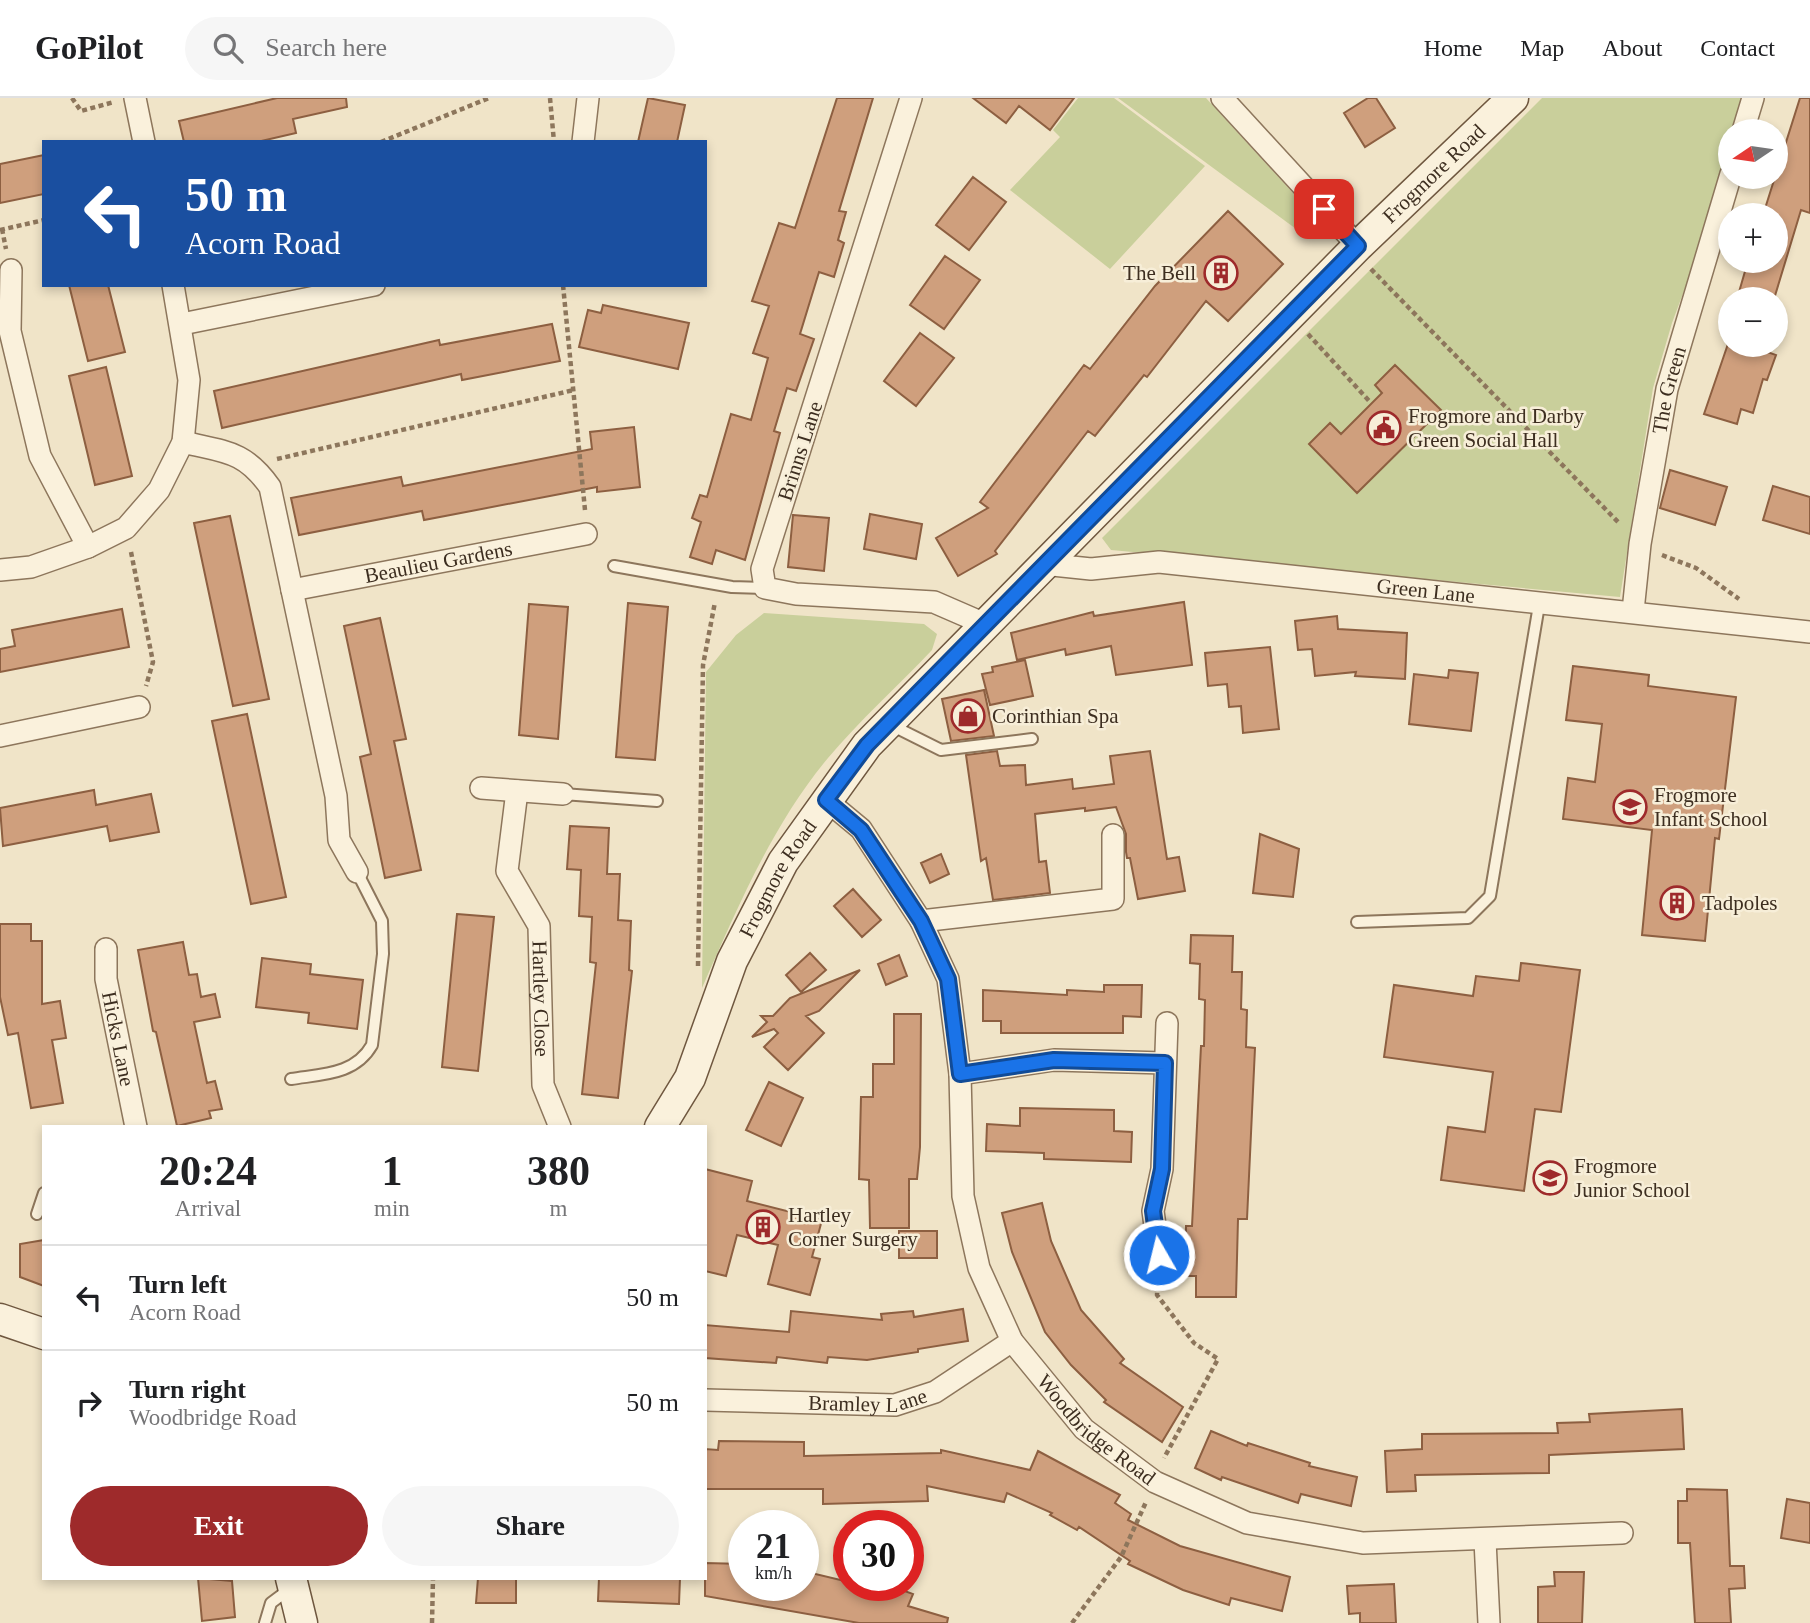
<!DOCTYPE html>
<meta charset="utf-8">
<style>
:root{--surface:#fff;--page:#f6f6f6;--text:#202124;--muted:#757577;--line:#e0e0e0;--accent:#9e2a2b}
body{margin:0;font-family:Georgia,serif;background:var(--page);color:var(--text);height:100vh;display:flex;flex-direction:column;font-size:26px;white-space:nowrap}
*{box-sizing:border-box;margin:0}
p{font-size:23px;color:var(--muted)}
.icon{flex:none;width:38px;height:38px;fill:none;stroke:currentColor;stroke-width:2;stroke-linecap:round;stroke-linejoin:round}
.map{position:relative;flex:1;overflow:hidden}
.details{position:absolute;left:42px;top:1027px;width:665px;height:455px;display:flex;flex-direction:column;background:var(--surface);border-radius:0px;box-shadow:0 4px 10px #0003}
.details>*{flex:none}
.hud{position:absolute;left:42px;top:42px;width:665px;height:147px;border-radius:0px;box-shadow:0 4px 10px #0003;background:#1a4fa0;color:#fff;overflow:hidden}
.needle{width:46px;rotate:257deg}
.controls{position:absolute;left:1718px;top:21px;display:grid;gap:14px}
.controls a{display:grid;place-items:center;width:70px;height:70px;border-radius:50%;background:var(--surface);box-shadow:0 4px 10px #0003;font-size:35px}
.speed{position:absolute;left:728px;top:1412px;display:flex;gap:14px;font-size:35px;font-weight:700;text-align:center}
.speed>*{display:grid;place-content:center;width:91px;height:91px;border-radius:50%;background:var(--surface);box-shadow:0 4px 10px #0003;line-height:1}
.speed small{font-size:18px;font-weight:400}
.speed .limit{border:10px solid #d22;background:#fff;color:#111}
.pin{position:absolute;display:grid;place-items:center;width:60px;height:60px;color:#fff;margin:-30px;border-radius:14px;box-shadow:0 4px 10px #0006}
.me{position:absolute;width:77px;margin:-38px;rotate:352deg;stroke-linejoin:round;filter:drop-shadow(0 0 5px #0008)}
.turn{display:flex;align-items:center;gap:24px;height:147px;padding:0 28px;font-size:32px}
.turn .icon{width:91px;height:91px;stroke-width:2.5}
.turn b{display:block;font-size:49px;line-height:60px}
.eta{display:flex;justify-content:space-evenly;align-items:center;height:119px;text-align:center}
.eta b{font-size:42px;font-weight:700;line-height:49px}
.button{display:flex;gap:14px;margin-top:auto;padding:14px 28px}
.button a{flex:1;height:80px;border-radius:42px;background:var(--accent);color:#fff;font-size:28px;font-weight:700;line-height:80px;text-align:center}
.button a+a{background:var(--page);color:var(--text)}
ul{padding:0;list-style:none}
li{display:flex;align-items:center;gap:21px;height:105px;padding:0 28px;border-top:2px solid var(--line)}
li div{flex:1}
li b{display:block;font-size:26px}
li em{font-style:normal}
header{display:flex;align-items:center;gap:42px;box-sizing:border-box;height:98px;padding:0 35px;background:var(--surface);border-bottom:2px solid var(--line)}
header strong{font-size:33px}
nav{display:flex;gap:38px;margin-inline-start:auto;font-size:24px}
.search{width:490px;height:63px;background:var(--page);display:flex;align-items:center;gap:18px;box-sizing:border-box;padding:0 24px;border-radius:38px;color:var(--muted);font-size:26px}
.map>svg:first-child{display:block}
.green{fill:#c9cf9b}
.building{fill:#cf9f7d;stroke:#8d5f41;stroke-width:2}
.lines{fill:none;stroke-linecap:round;stroke-linejoin:round}
.lane-casing{stroke:#8d765c;stroke-width:14}
.street-casing{stroke:#8d765c;stroke-width:24}
.secondary-casing{stroke:#6f573f;stroke-width:33}
.path{stroke:#8d765c;stroke-width:4.5;stroke-dasharray:5 3.5;stroke-linecap:butt}
.lane{stroke:#faf1dc;stroke-width:10}
.street{stroke:#faf1dc;stroke-width:21}
.secondary{stroke:#faf1dc;stroke-width:30}
.route-casing{stroke:#114b97;stroke-width:18}
.route{stroke:#1a73e8;stroke-width:12}
.labels{text-anchor:middle;dominant-baseline:central;stroke-width:5;stroke-linejoin:round;paint-order:stroke}
.street-label{font-size:21px;fill:#3d2e20;stroke:#f7eed8}
.poi-label{font-size:21px;fill:#3d2e20;stroke:#f7eed8;text-anchor:start}
</style>
<header>
<strong>GoPilot</strong>
<div class="search"><svg class="icon" aria-label="search" viewBox="0 0 24 24"><circle cx="10" cy="10" r="6"/><path d="M15 15l6 6"/></svg>Search here</div>
<nav><a>Home</a><a>Map</a><a>About</a><a>Contact</a></nav>
</header>
<div class="map">
<svg width="1810" height="1525" viewBox="0 0 1810 1525">
<rect width="100%" height="100%" fill="#f0e4c8"/>
<path class="green" d="M1078 0H1114L1205 68 1110 171 1010 92 1060 39 1053 32Z
M1118 0H1206L1302 105 1315 130 1307 139Z
M1542 0H1743L1734 33H1731V47L1716 107 1672 225 1653 290 1620 499 1111 452 1102 440Z
M764 515 924 526 937 536 932 552C898 588 860 622 828 660 772 727 737 811 702 890L706 574 736 537Z"/>
<path class="building" d="M277 0H346L347 9 293 21 296 35 257 44H184L179 23Z
M648 0 685 7 677 44H638Z
M837 0H873L839 113 846 114 838 142 844 145 834 179 819 174 800 236 814 241 796 293 787 290 774 333 780 335 745 462 716 452 712 466 690 459 701 424 692 420 700 397 707 399 731 316 751 322 768 260 753 255 769 208 752 203 779 125 795 130Z
M973 0H1074L1050 32 1019 8 1006 25Z
M1368 0H1376L1395 30 1365 49 1344 15Z
M1800 0H1810V115L1801 112 1774 201H1737L1748 163H1776V117H1763Z
M44 57V96L0 105V66Z
M973 79 1006 104 969 152 936 127Z
M1228 113 1283 166 1228 223 1206 203 1147 279 1144 277 1095 338 1088 333 995 453 997 456 958 478 936 440 988 410 980 404 1084 267 1090 271 1155 188Z
M945 158 980 182 944 231 910 207Z
M69 187H108L125 254 88 263Z
M603 207 689 225 678 271 579 249 588 212 601 215Z
M552 226 560 263 462 282 461 276 222 330 214 293 439 242 440 247Z
M920 235 954 260 916 308 884 283Z
M1730 240 1731 247H1748L1776 257 1767 282 1763 281 1753 315 1741 311 1737 326 1704 316Z
M1395 267 1441 312 1357 395 1309 346 1330 325 1341 336 1382 295 1375 287Z
M106 269 132 378 95 387 69 278Z
M634 329 640 389 597 394V389L424 422 422 413 299 437 291 400 401 379 403 388 592 351 590 334Z
M1670 372 1727 389 1715 427 1660 410Z
M1773 388 1810 399V436L1763 422Z
M870 416 922 426 916 461 864 451Z
M793 417 829 420 824 473 788 469Z
M230 418 269 601 233 608 194 425Z
M1184 504 1192 567 1116 577 1111 548 1066 557 1065 551 1017 562 1011 535 1093 514 1094 518Z
M628 505 668 509 655 662 616 659Z
M529 506 568 509 558 641 519 637Z
M122 511 129 549 0 574V551L15 548 12 532Z
M1337 518 1338 531 1407 535 1405 581 1355 578 1356 574 1315 578 1312 551 1298 552 1295 523Z
M380 520 406 641 394 643 421 772 385 780 360 659 371 656 344 528Z
M1270 549 1279 631 1243 635 1241 608 1229 609 1227 586 1208 588 1205 555Z
M1025 562 1033 598 990 607 982 576 993 574 992 569Z
M1573 568 1649 577 1648 588 1736 599 1719 741 1715 740 1705 843 1642 837 1652 732 1563 721 1568 680 1595 684 1602 626 1566 622Z
M1449 572 1478 575 1471 633 1409 626 1414 576 1448 580Z
M984 592 994 638 951 643 942 601Z
M247 616 286 799 251 806 212 623Z
M997 653 1000 668 1025 667 1026 687 1072 681 1073 691 1114 686 1110 658 1150 653 1167 761 1179 759 1185 793 1138 801 1130 760H1127L1126 754V736L1116 709 1085 713V710L1035 716 1039 764 1046 763 1050 795 993 802 986 760 981 763 966 657Z
M94 692 96 707 151 696 159 734 110 743 107 728 3 748 0 710Z
M570 728 609 730 607 776H620L618 822 631 823 629 872 632 873 618 1000 582 996 596 865 590 864 592 819 579 818 581 772 567 771Z
M1260 736 1299 751 1293 799 1253 795Z
M941 756 949 776 930 785 921 765Z
M853 791 881 822 862 839 834 808Z
M457 816 494 819 478 973 442 969Z
M0 826H31V843H42V906L60 903 66 940 52 942 63 1005 31 1010 18 935 8 937 0 899Z
M1191 837 1233 838 1232 874H1242L1241 911 1247 912 1246 949 1255 950 1247 1121H1238L1236 1199H1196V1178H1185L1186 1128H1192L1201 948H1204L1205 902 1199 901 1200 866 1190 865Z
M183 844 189 877 197 876 201 899 215 896 220 919 194 924 207 985 215 983 222 1011 209 1013 211 1020 177 1028 156 934 153 933 138 852Z
M810 855 826 872 801 894 786 877Z
M899 857 907 878 886 887 878 866Z
M262 860 311 866 310 876 363 882 357 931 308 925 309 915 256 909Z
M1521 865 1580 872 1561 1014 1535 1011 1524 1093 1441 1082 1448 1029 1485 1034 1493 974 1384 959 1394 887 1473 898 1476 878 1519 883Z
M860 872 819 913 806 918 824 935 788 972 764 949 778 935 774 931 752 939 767 924 761 918H773L790 900Z
M1104 887H1142L1141 919 1123 918V935H1001V923H983V892L1067 897V892L1104 894Z
M894 916H921L920 1049 917 1081H909V1130H870L869 1082 859 1081 861 999H873V966H894Z
M769 984 803 1000 781 1048 746 1032Z
M1020 1010 1114 1012V1033L1132 1034 1131 1064 1044 1061V1055L986 1053 987 1026 1020 1028Z
M705 1071 752 1083 747 1103 822 1122 812 1159 820 1161 810 1197 768 1186 778 1147 737 1137 726 1178 705 1173Z
M1042 1105 1051 1143 1081 1212 1124 1261 1120 1265 1183 1309 1162 1344 1104 1304 1106 1302 1071 1267 1045 1234 1012 1154 1002 1115Z
M899 1133H937V1160H899Z
M44 1142V1188L20 1179V1146Z
M963 1211 968 1243 918 1251V1254L867 1262 828 1259 827 1265 777 1259 776 1265 705 1260V1227L789 1234 791 1213 882 1222 881 1216 913 1213 914 1219Z
M1682 1311 1684 1351 1549 1357V1375L1415 1377 1416 1393 1387 1394 1385 1353 1422 1351V1336L1558 1335 1557 1325 1590 1324 1589 1316Z
M1211 1333 1247 1348 1248 1345 1310 1365 1309 1368 1357 1379 1351 1408 1301 1396 1298 1405 1222 1379 1221 1382 1195 1370Z
M719 1343 804 1344V1358L941 1355V1352L1030 1372 1038 1353 1120 1397 1115 1405 1131 1416 1128 1422 1180 1448 1290 1479 1282 1513 1231 1500 1229 1507 1183 1492 1128 1466 1130 1463 1079 1429 1077 1432 1050 1417 1052 1415 1007 1395 1004 1404 927 1388 928 1403 823 1406V1391H705V1351L718 1352Z
M1687 1391 1727 1392 1730 1468H1744L1745 1490 1729 1491 1731 1525H1695L1690 1445H1678V1403H1687Z
M1787 1401 1810 1405V1445L1781 1440Z
M705 1465 744 1466V1488H803V1473L849 1484V1488H891L913 1496 908 1508 948 1520 947 1525H859L705 1498Z
M1554 1474H1584L1582 1525H1538V1489L1555 1488Z
M198 1480 232 1483 235 1519 202 1523Z
M478 1480H516V1505H476Z
M599 1480H680L679 1506 598 1503Z
M1394 1486 1396 1525H1360V1515L1349 1516 1347 1488Z"/>
<g class="lines">
<defs>
<path id="lane" d="M614 468 732 489 765 490
M891 627 941 652 1032 641
M563 696 657 703
M1357 824 1468 820 1490 798 1539 507
M291 981C322 976 355 977 372 947L383 856 382 823 357 774
M37 1116 44 1095
M265 1525 271 1505 291 1490"/>
<g id="street">
<path d="M135 0 144 44"/>
<path d="M911 0 762 471 765 490 796 496 934 504 987 527"/>
<path d="M1222 0 1358 148"/>
<path d="M1743 33 1753 0"/>
<path d="M583 44 588 0"/>
<path d="M11 172 10 233 40 358 88 449"/>
<path d="M182 226 374 187"/>
<path d="M183 344C224 354 244 352 270 389L336 698 339 742 357 774"/>
<path id="s1" d="M1043 466 1091 471 1159 464 1810 534"/>
<path d="M0 472 31 469 88 449 126 430 159 392 183 344 189 282 173 187"/>
<path id="s2" d="M292 492 586 436"/>
<path id="s3" d="M1633 513 1640 446 1667 291 1731 76"/>
<path d="M0 638 139 609"/>
<path d="M481 690 563 696"/>
<path id="s4" d="M517 693 507 773 539 828 543 987 560 1029"/>
<path id="s5" d="M826 702 861 731 921 823 948 881 960 976 963 1098 979 1170 1012 1243 1084 1331 1155 1384 1247 1425 1363 1445 1622 1435"/>
<path d="M921 823 1113 801V737"/>
<path id="s6" d="M106 851V881L136 1029"/>
<path d="M960 976 1054 962 1165 965"/>
<path d="M1159 1157 1153 1113 1162 1071 1167 925"/>
<path id="s7" d="M705 1302 895 1307 935 1294 1012 1243"/>
<path d="M1485 1442 1489 1525"/>
</g>
<g id="secondary">
<path id="s8" d="M660 1029 690 980 732 863 783 764 867 647 1358 148 1513 0"/>
<path d="M0 1221 44 1236"/>
<path d="M291 1480 302 1525"/>
</g>
</defs>
<use href="#lane" class="lane-casing"/>
<use href="#street" class="street-casing"/>
<use href="#secondary" class="secondary-casing"/>
<path class="path" d="M72 0 81 13 114 4
M550 0 554 44
M381 44 489 0
M2 131 6 151
M0 132 44 122
M1371 171 1619 425
M563 187 585 412
M1308 236 1371 305
M277 361 574 292
M131 454 153 564 146 588
M1662 457 1696 470 1739 501
M698 868 703 567 715 504
M1158 1178 1157 1197 1194 1245 1218 1261 1164 1360
M432 1525 433 1480
M1072 1525 1121 1459 1146 1404"/>
<use href="#lane" class="lane"/>
<use href="#street" class="street"/>
<use href="#secondary" class="secondary"/>
</g>
<g class="lines">
<defs>
<path id="route" d="M1159 1157 1153 1113 1162 1071 1165 965 1054 962 960 976 948 881 921 823 861 732 826 702 867 647 1358 148 1324 111"/>
</defs>
<use href="#route" class="route-casing"/>
<use href="#route" class="route"/>
</g>
<defs>
<symbol id="building-ring" viewBox="-11 -11 22 22"><circle r="9.5" fill="#f7eed8" stroke="#9e2a2b" stroke-width="1.5"/><path d="M-4-6H4V6H1V3H-1V6H-4ZM-2.5-4.3h1.7v1.8h-1.7ZM.8-4.3h1.7v1.8H.8ZM-2.5-1h1.7V.8h-1.7ZM.8-1h1.7V.8H.8Z" fill="#9e2a2b"/></symbol>
<symbol id="civic-ring" viewBox="-11 -11 22 22"><circle r="9.5" fill="#f7eed8" stroke="#9e2a2b" stroke-width="1.5"/><path d="M-.6-6.5H3V-4.5H.6V-3L4-1V1h2V6H-6V1h2V-1L-.6-3ZM-1.2 2.5V6h2.4V2.5Z" fill="#9e2a2b"/></symbol>
<symbol id="shop-ring" viewBox="-11 -11 22 22"><circle r="9.5" fill="#f7eed8" stroke="#9e2a2b" stroke-width="1.5"/><path d="M-5-2.5h2.3a2.7 3.5 0 0 1 5.4 0H5L5.5 6h-11ZM-1.5-2.5h3a1.5 2.3 0 0 0-3 0Z" fill="#9e2a2b"/></symbol>
<symbol id="school-ring" viewBox="-11 -11 22 22"><circle r="9.5" fill="#f7eed8" stroke="#9e2a2b" stroke-width="1.5"/><path d="M0-5L7-2L0 1L-7-2ZM-4 1L0 2.5L4 1V4Q0 6-4 4Z" fill="#9e2a2b"/></symbol>
</defs>
<g fill-rule="evenodd">
<use href="#building-ring" x="1202" y="156" width="38" height="38"/>
<use href="#civic-ring" x="1365" y="311" width="38" height="38"/>
<use href="#shop-ring" x="949" y="599" width="38" height="38"/>
<use href="#school-ring" x="1611" y="690" width="38" height="38"/>
<use href="#building-ring" x="1658" y="786" width="38" height="38"/>
<use href="#school-ring" x="1531" y="1061" width="38" height="38"/>
<use href="#building-ring" x="744" y="1110" width="38" height="38"/>
</g>
<g class="labels">
<g class="street-label">
<text stroke="none"><textPath href="#s8" startOffset="1242">Frogmore Road</textPath></text>
<text stroke="none"><textPath href="#s3" startOffset="224">The Green</textPath></text>
<text transform="translate(800 353) rotate(-72)">Brinns Lane</text>
<text stroke="none"><textPath href="#s2" startOffset="149">Beaulieu Gardens</textPath></text>
<text stroke="none"><textPath href="#s1" startOffset="385">Green Lane</textPath></text>
<text stroke="none"><textPath href="#s8" startOffset="276">Frogmore Road</textPath></text>
<text stroke="none"><textPath href="#s4" startOffset="217">Hartley Close</textPath></text>
<text stroke="none"><textPath href="#s6" startOffset="91">Hicks Lane</textPath></text>
<text stroke="none"><textPath href="#s7" startOffset="163">Bramley Lane</textPath></text>
<text stroke="none"><textPath href="#s5" startOffset="714">Woodbridge Road</textPath></text>
</g>
<g class="poi-label">
<text x="1196" y="175" text-anchor="end">The Bell</text>
<text x="1408" y="318">Frogmore and Darby<tspan x="1408" dy="24">Green Social Hall</tspan></text>
<text x="992" y="618">Corinthian Spa</text>
<text x="1654" y="697">Frogmore<tspan x="1654" dy="24">Infant School</tspan></text>
<text x="1702" y="805">Tadpoles</text>
<text x="1574" y="1068">Frogmore<tspan x="1574" dy="24">Junior School</tspan></text>
<text x="788" y="1117">Hartley<tspan x="788" dy="24">Corner Surgery</tspan></text>
</g>
</g>
</svg>
<div class="controls">
<a><svg class="needle" viewBox="-14 -14 28 28"><path d="M0-13l5 13h-10z" fill="#e53935"/><path d="M0 13l5-13h-10z" fill="#757577"/></svg></a>
<a>+</a>
<a>−</a>
</div>
<div class="speed"><div>21<small>km/h</small></div><div class="limit">30</div></div>
<div class="pin" style="left:1324px;top:111px;background:#d93025"><svg class="icon" aria-label="arrive" viewBox="0 0 24 24"><path d="M6 21V4h12l-3 4 3 4H6"/></svg></div>
<svg class="me" style="left:1159px;top:1157px" viewBox="-20 -20 40 40"><circle r="17" fill="#1a73e8" stroke="#fff" stroke-width="3"/><path d="M0-11L8 9 0 5-8 9z" fill="#fff"/></svg>
<div class="hud">
<div class="turn"><svg class="icon" aria-label="left" viewBox="0 0 24 24"><path d="M17 20v-9H6M10 6l-5 5 5 5"/></svg><div><b>50 m</b>Acorn Road</div></div>
</div>
<section class="details">
<div class="eta">
<div><b>20:24</b><p>Arrival</p></div>
<div><b>1</b><p>min</p></div>
<div><b>380</b><p>m</p></div>
</div>
<ul>
<li><svg class="icon" aria-label="left" viewBox="0 0 24 24"><path d="M17 20v-9H6M10 6l-5 5 5 5"/></svg><div><b>Turn left</b><p>Acorn Road</p></div><em>50 m</em></li>
<li><svg class="icon" aria-label="right" viewBox="0 0 24 24"><path d="M7 20v-9h11M14 6l5 5-5 5"/></svg><div><b>Turn right</b><p>Woodbridge Road</p></div><em>50 m</em></li>
</ul>
<div class="button"><a>Exit</a><a>Share</a></div>
</section>
</div>
